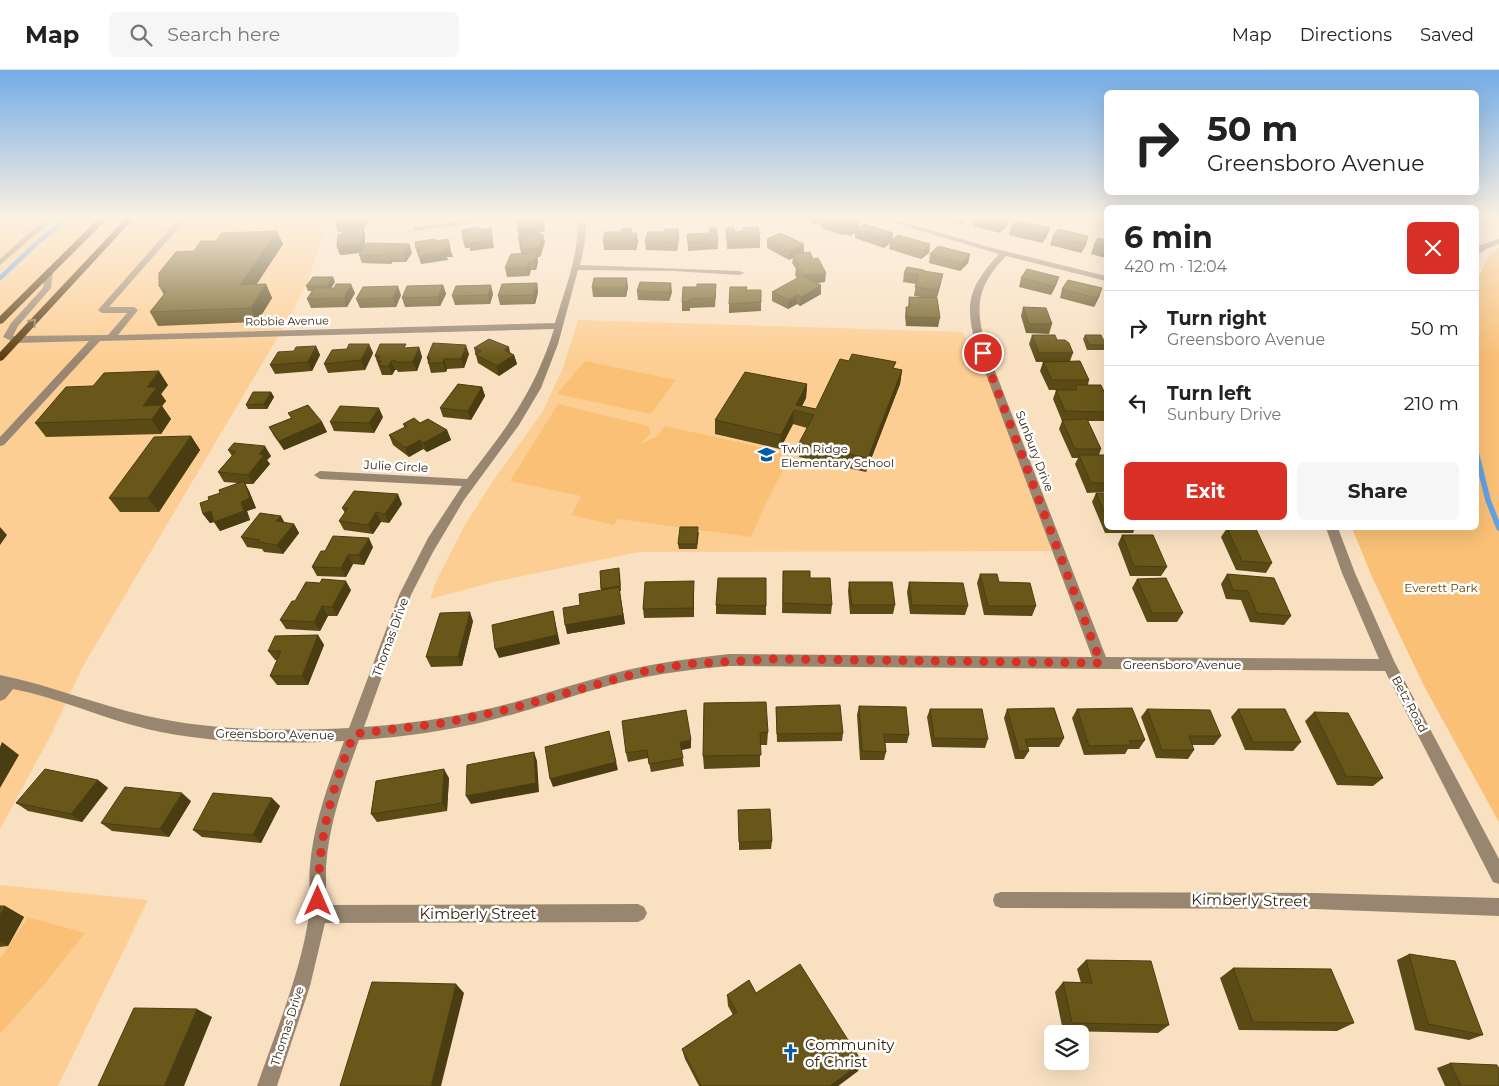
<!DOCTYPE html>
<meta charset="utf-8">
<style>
:root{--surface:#fff;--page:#f6f6f6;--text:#222;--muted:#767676;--line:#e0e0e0;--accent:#d93025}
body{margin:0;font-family:Montserrat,sans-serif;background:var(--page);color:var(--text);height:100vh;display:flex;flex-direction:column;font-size:19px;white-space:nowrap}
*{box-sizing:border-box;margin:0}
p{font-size:16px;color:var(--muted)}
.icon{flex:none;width:28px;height:28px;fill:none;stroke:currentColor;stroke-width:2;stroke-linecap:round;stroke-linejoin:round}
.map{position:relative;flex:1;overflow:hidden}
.drawer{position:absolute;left:1104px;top:135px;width:375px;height:325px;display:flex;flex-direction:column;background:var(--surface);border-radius:8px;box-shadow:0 5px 20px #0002}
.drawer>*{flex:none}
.banner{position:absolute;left:1104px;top:20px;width:375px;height:105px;border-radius:8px;box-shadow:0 5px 20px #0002;background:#fff;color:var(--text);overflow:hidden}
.tools{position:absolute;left:1044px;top:955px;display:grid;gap:10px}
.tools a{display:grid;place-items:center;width:45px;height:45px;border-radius:8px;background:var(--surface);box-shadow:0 5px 20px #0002;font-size:25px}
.pin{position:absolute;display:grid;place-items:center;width:42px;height:42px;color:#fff;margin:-21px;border:2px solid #fff;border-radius:50%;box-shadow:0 1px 5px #0007}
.me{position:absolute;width:55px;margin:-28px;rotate:0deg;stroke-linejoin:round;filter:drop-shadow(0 0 4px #0008)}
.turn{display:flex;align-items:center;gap:18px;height:105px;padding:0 20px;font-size:22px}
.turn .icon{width:65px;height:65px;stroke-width:2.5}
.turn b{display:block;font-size:35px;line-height:42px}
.round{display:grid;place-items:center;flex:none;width:52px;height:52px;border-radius:8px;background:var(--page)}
.headline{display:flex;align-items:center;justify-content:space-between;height:85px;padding:0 20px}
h1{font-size:30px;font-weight:700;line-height:38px}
.cta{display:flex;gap:10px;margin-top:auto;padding:10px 20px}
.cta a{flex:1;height:58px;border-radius:8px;background:var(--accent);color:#fff;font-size:20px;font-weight:700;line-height:58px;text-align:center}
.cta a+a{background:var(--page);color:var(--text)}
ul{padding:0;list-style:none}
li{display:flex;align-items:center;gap:15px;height:75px;padding:0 20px;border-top:1px solid var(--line)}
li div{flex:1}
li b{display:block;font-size:19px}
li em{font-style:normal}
header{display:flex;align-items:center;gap:30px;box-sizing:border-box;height:70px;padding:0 25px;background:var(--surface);border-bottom:1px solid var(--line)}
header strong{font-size:24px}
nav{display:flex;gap:28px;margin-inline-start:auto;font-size:18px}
.search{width:350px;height:45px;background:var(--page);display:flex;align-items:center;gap:12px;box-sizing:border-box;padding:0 18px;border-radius:8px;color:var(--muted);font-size:19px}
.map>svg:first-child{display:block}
.built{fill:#fdce93}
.green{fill:#f9c076}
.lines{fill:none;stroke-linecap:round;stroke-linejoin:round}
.stream-far1{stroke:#63a0e5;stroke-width:4.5}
.stream{stroke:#63a0e5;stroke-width:5.5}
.minor{fill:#988671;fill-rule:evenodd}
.major{fill:#583b10;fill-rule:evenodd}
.wall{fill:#5a4b16}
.shaded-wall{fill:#4a3d12}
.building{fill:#695719;stroke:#4a3d12}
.oneway{stroke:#928064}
.route{stroke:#d93025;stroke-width:9;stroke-dasharray:0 16.2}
.labels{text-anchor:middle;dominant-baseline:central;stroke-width:5;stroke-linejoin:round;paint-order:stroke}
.far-street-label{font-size:11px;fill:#33230e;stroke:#fff}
.poi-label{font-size:12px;fill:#33230e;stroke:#fff;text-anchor:start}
.street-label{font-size:12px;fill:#33230e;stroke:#fff}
.park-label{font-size:12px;fill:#694200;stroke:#fff}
.near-street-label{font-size:15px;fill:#33230e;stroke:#fff}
.near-poi-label{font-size:15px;fill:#33230e;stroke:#fff;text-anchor:start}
</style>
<header>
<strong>Map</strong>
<div class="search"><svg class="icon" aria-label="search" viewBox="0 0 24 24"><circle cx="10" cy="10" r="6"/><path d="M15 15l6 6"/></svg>Search here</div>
<nav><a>Map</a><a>Directions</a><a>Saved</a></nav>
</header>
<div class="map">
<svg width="1499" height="1016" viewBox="0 0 1499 1016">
<rect width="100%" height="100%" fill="#f9e0c1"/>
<path class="built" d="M0 147H329L308 211 288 250 82 598 51 665 0 759Z
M578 250 963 262 971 283H983L1058 481 639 482 494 512 430 529 437 509 466 453 497 405 543 341 563 298Z
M0 815 148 830 58 1016H0Z"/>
<path class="green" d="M1499 178V752L1424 616 1373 509 1352 458H1476V210C1486 197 1483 187 1499 178Z
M585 291 676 310 651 344 557 324Z
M558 334 648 356 651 363 640 374 656 367 665 356 792 384 767 431 751 467 618 449 614 455 571 445 581 426 510 411Z
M28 847 85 863 47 911 0 964V889Z"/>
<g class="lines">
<path class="stream-far1" d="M0 208 37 173 69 147"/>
<path class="stream" d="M1476 382 1488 430 1499 458"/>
<path class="minor" d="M47 147H56L0 195V189Z
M180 147H188L109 237H134L138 240 118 265 555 253C564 221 581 181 577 147H585C587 164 584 179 580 195L740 201 744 203 740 205 672 201 578 200 558 274 541 318 519 355 464 430 433 482 411 525 364 657C407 654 450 648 492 638 537 627 582 611 627 600 661 592 695 588 729 584L1092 587 978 283C965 237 965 221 999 184L873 147H886L989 177 1106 206V211L1006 186C974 219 975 241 988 283L1106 587 1379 589 1342 503 1326 458H1338L1355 503 1394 591 1499 789V814L1493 812 1385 601 729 596C695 599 661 603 627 611 581 622 537 639 491 650 448 661 403 667 359 670 344 711 329 753 326 797 326 810 326 823 326 835L638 834 644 837 647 843 644 849 638 852 325 853 310 916 277 1016H257C276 961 301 902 309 845 312 829 308 812 310 795 314 752 329 712 344 671 278 674 212 674 147 659 102 648 59 628 13 619L5 629 0 631V605C50 615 97 635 147 646 213 661 282 661 349 658L399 525 428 468 462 416 320 409 314 405 320 401 467 409C507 357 534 323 554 259L100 271 4 375 0 376V367L89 271 16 273 3 267 11 253 43 218 46 199 53 201 51 218 18 256 13 266 108 265 127 243H102L98 240Z
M486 147H509L416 161 412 159 416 157Z
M1499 169V174L1486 179 1476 186V179L1480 175Z
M1001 822 1314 823 1499 828V846L1314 839 1001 838 995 836 993 830 995 824Z"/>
<path class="major" d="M100 147H109L3 253 0 254V246Z
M127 147H135L3 290 0 291V282Z"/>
</g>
<path class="wall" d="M341 147H373L363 159 365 164V177L409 174 412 183 406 192H392L391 194 362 193 359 185 360 183 340 185 342 162H338L335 153Z
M796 147H845L859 152V158L893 169 930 174 929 183 921 189 889 179 890 173 884 178 855 168V162L850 166 845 164 843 165 821 158V151L815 154Z
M939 147H968L961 154Z
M975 147 1009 148 1007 156 1000 163 973 156Z
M1103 147H1106V151L1102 150Z
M1480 147H1499V151H1485Z
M1017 150 1047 166 1042 173 1009 165 1011 156Z
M632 158V163L638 172 636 180H604L603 171Z
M726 158 735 162 743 161V158L760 170V178L727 179Z
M678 159 679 168 677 181 646 180 645 171 664 162Z
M518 161H545L540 162V164L545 172 540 187H537L538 192 536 200H531L529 206 507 207 505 198 521 183 518 168 519 165Z
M687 164 718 171V179L688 181Z
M1053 166H1088L1086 175 1081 183 1050 175Z
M767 169 804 183 825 212 816 213 821 224 800 236 797 234 788 239 772 231V222L797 208 795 205 796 199 792 193 793 188 789 190 767 178Z
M1106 170V188L1091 184 1094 175Z
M283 174 256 215 266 214 272 228 257 252 158 256 150 242 164 225 159 216 194 181Z
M930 184H970L968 193 960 201 929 193Z
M924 201 941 213 937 228 940 248 938 257 906 256 905 246 906 237H908L909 227 928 228 914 226 916 214 903 212 904 203Z
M1059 207 1056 215 1051 225 1019 217 1021 208Z
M335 212 331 218H334L355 223 347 237 311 238 307 229 313 221H308L306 216Z
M537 213 538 222 535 234 500 235 498 226Z
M443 215 446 224 440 236 405 237 402 228Z
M628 217 626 227H593L592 218Z
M697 217 716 223 715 237 690 238V241H682V232Z
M1102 218 1099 227 1094 237 1060 228 1062 219Z
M747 220H761V241L729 243V234Z
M637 221 672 222 669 231 638 230Z
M493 224 490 234 455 235 452 226Z
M401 225 396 237 360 238 356 229Z
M1023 237 1052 254 1049 264 1026 263 1021 246Z
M1032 265 1057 270 1073 283 1070 291 1089 310 1088 315 1106 326V351H1088L1101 379 1099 385 1106 389V422L1087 423 1075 394 1078 388H1072L1059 359 1062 351 1053 329 1056 320H1049L1040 301 1043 292H1036L1029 274Z
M1085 265 1106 275 1104 280H1087L1083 269Z
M369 274 373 283 365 300 328 303 324 294Z
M316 276 320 285 312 301 275 304 270 295Z
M419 277 422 287 417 301 398 302 397 300H395L392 305H382L375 286 407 278Z
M474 278 510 283 514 285 517 294 499 306 478 293Z
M469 284 464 298 447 299 446 302 431 303 427 288Z
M895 299 902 300 900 314 866 402 799 387V373L807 358 793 354 780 379 715 364V350L807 314 806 328 802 336 816 339Z
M168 315 161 324 166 331 162 336 171 349 161 364 46 367 35 353Z
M482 317 485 326 471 350 443 347 440 338Z
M271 322 274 327 267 339H248L246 335Z
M288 343 322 352 327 362 284 380 274 366 269 357 291 348Z
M383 347 374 363 334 361 330 352Z
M420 353 447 360 451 370 427 382 423 379 409 387 393 375 389 365 405 358 403 354Z
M191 366 200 380 159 442H120L109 428Z
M228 380 271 386 267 390 270 394 253 414H245L249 421 256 438 247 441 250 450 220 461 214 452 210 453 203 444 209 430 238 413 224 412 218 402 232 386Z
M1096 423H1106V458H1135L1133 463H1105L1092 432Z
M402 434 389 453 381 452 373 464 344 460 339 451 345 443 342 438Z
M285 453 294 454 299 463 283 484 264 482 262 479 247 477 241 467Z
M1227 458H1245H1238H1253L1252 459 1272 493 1266 503 1236 500 1221 467Z
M699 462 697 479H679L678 474Z
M1122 465 1167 497 1161 506H1130L1118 474Z
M373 477 364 495 353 494 346 507 317 506 312 497 325 481Z
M600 501 620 503 621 521H619L625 554 567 564 601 520Z
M783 501 810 508 832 535 831 544 782 543Z
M980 504 999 512 1036 536 1032 546 984 545 977 513Z
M1227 504 1291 546 1284 555 1250 552 1241 530 1226 529 1221 514Z
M766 508V545L716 544V535Z
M1137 509 1183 543 1177 552H1147L1132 518Z
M849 512 895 535 893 544H850L848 521Z
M909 512 968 536 965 545 910 544 907 522Z
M351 520 337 546H328L320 561 286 559 280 550 295 531Z
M694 520V547L644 548 643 539Z
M473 551 462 596 431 597 426 587Z
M318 565 324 575 308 615H277L270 606 277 590H275L268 581Z
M704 633 768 662 767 675H760V697L704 699 703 686Z
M859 636 909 665 907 673H885L886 682 884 690H860L857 645Z
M776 637 843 663 842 671 777 672Z
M930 639 988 669 985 678 932 677 927 647Z
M1007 639 1064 668 1059 677H1028L1029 681 1024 689H1015L1004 648Z
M1077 639 1145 670 1139 679H1128L1125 684 1084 685 1072 648Z
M1147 639 1221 666 1214 675H1192L1194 680 1188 689 1156 688 1141 647Z
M1238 639 1301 672 1293 681 1245 680 1231 647Z
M1314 642 1383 708 1373 716 1337 715 1305 651Z
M691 670V678L681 680 684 696 651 702 648 688 628 692 626 683Z
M449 708 447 741 377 752 371 744Z
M98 710 108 718 82 752 28 741 16 733Z
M191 731 169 767 112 761 101 753Z
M280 736 261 773 202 767 193 760Z
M772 771 771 779 739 780V772Z
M0 836H5L24 847 8 876 0 877Z
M1409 884 1483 965 1469 970 1415 960 1397 890Z
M1086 890 1169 955 1158 963 1063 961 1055 922 1063 912 1081 913 1077 899Z
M1233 898 1354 953 1337 961 1239 960 1220 908Z
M756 923 858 1001 838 1016H699L685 989 682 979 733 945 728 936 727 925Z
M1450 993 1499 1016H1445L1437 998Z"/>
<path class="shaded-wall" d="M363 147H373L363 159 365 164V182L340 185 337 177 360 163 357 154Z
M543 147 545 161 540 162V167L520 168 518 161 538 153Z
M815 147H825L821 149V151L815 154Z
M962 147H968L961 154Z
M1009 148 1007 156 1000 163 1002 155Z
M859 152 858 160 856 159 855 162 850 166 851 157Z
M846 155 845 164 843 165V157Z
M491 158 494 178 470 181V178H465L463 170Z
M1050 158 1047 166 1042 173 1044 164Z
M678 159 679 168 677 181 676 172Z
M277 161 283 174 247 229 240 215Z
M637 163 638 172 636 180 635 171Z
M893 163 892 171H890V173L884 178 885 169Z
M543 164 545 172 540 187 539 179Z
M1088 166 1086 175 1081 183 1083 174Z
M409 174 412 183 406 192 403 183Z
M804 174V183L793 184V188L789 190V181Z
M930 174 929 183 921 189 923 181Z
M419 178 445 179 450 178 453 187H447L448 190 421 194 416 179Z
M389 183 392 192 391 194 388 185Z
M537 183 538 192 536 200 534 191Z
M970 184 968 193 960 201 962 193Z
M529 192 531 200 529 206 527 198Z
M826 203 825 212 803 214 804 205Z
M943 204 941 213 936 229 938 220Z
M333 207 335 212 329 221 327 216Z
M1059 207 1056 215 1051 225 1054 216Z
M627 208 628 217 626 227 625 218Z
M537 213 538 222 535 234 533 225Z
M671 213 672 222 669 231V222Z
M266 214 272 228 257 252 251 238Z
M351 214 355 223 347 237 344 228Z
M443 215 446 224 440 236 438 227Z
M491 215 493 224 490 234 488 225Z
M821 215V224L800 236 801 227Z
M398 216 401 225 396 237 393 228Z
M1102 218 1099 227 1094 237 1097 228Z
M797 225V234L788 239 789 230Z
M369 274 373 283 365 300 361 290Z
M466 275 469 284 464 298 461 289Z
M316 276 320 285 312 301 308 292Z
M419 277 422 287 417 301 413 292Z
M509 277 511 287 504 280Z
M514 285 517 294 499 306 497 296Z
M444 289 447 299 446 302 443 293Z
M391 291 395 300 392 305 389 296Z
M902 300 900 314 866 402 868 388Z
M159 301 168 315 161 324 166 331 162 336 171 349 161 364 143 336 147 317Z
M807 314 806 328 799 342 796 335Z
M482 317 485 326 471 350 468 341Z
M271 322 274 327 267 339 264 334Z
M379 338 383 347 374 363 369 353Z
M794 340 793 354 780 379 781 365Z
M322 352 327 362 284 380 279 371Z
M447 360 451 370 427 382 423 373Z
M191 366 200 380 159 442 148 428Z
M420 370 423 379 409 387 405 378Z
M265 376 271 386 267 390 270 394 253 414 248 405 259 384Z
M244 411 249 421 256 438 247 441 250 450 220 461 214 452 210 453 203 444 241 432Z
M398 424 402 434 389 453 385 444Z
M376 442 381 452 373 464 368 455Z
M281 446 286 455 276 451Z
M294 454 299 463 283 484 277 475Z
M0 457 7 465 0 475Z
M369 468 373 477 364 495 359 485Z
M348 485 353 494 346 507 341 498Z
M346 511 351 520 337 546 332 537Z
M694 511V547L693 538Z
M619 517 625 554 567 564 565 555Z
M322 536 328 546 320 561 314 552Z
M553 541 560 574 499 588 495 579Z
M470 542 473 551 462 596 458 587Z
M318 565 324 575 308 615 302 606Z
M609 661 618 700 553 717 550 709Z
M691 670V678L681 680 680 672Z
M2 672 19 685 0 718V677Z
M534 682 537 691 539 722 471 734 466 726Z
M444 699 449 708 447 741 442 733Z
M98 710 108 718 82 752 71 744Z
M182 723 191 731 169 767 160 759Z
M272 728 280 736 261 773 253 765Z
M5 836 24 847 8 876 0 872V846Z
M456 914 464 923 441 1016H431Z
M197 939 212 947 184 1016H164Z
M862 992 858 1001 838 1016H830Z"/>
<path class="building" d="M341 147H363L357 154 335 153Z
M518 147H543L544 152 538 153 539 158 518 161Z
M825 147H845L859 152 851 157 846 155 843 157 821 149Z
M975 147H1007L1009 148 1002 155Z
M1017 150 1050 158 1044 164 1011 156Z
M864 154 893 163 885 169 856 159Z
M362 156V173L337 177 338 164H342V158Z
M479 157V160L491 158 492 170 468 173V169L463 170 462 160Z
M758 157 760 170H727L726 158H734L735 162 743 161V158Z
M622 158H632L630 163H637L635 171H603L605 162H621Z
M709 158H716L718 171 688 173 687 164 710 163Z
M665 159H678L676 172 645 171 648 162H664Z
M1058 159 1088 166 1083 174 1053 166Z
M277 161 240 215 266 214 251 238 150 242 166 222 159 216V203L176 182 194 181 201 171H216L222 163Z
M780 163 804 174 789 181 767 169Z
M520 164H543L539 179H520L523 168H518Z
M898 165 930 174 923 181 890 171Z
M1098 168 1106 170V178L1094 175Z
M435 169 436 171 448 169 450 178 445 179 446 181 419 186 418 181H420L419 178 416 179 415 172Z
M367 173 409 174 403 183H389L388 185H359Z
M938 176 970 184 962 193 930 184Z
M810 182 813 189 818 188 826 203 804 205 801 200H798L796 196 799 195 793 184Z
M537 183 534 191 529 192 527 198H505L511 184Z
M907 197 924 200V201L943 204 938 220 915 217 919 205 904 203Z
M1027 199 1059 207 1054 216 1021 208Z
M801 206 821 215 801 227 797 225 789 230 772 222Z
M313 207H333L327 216H306Z
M594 208H627L625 218H592Z
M1068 210 1102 218 1097 228 1062 219Z
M640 212 671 213 669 222 637 221Z
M537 213 533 225 498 226 502 214Z
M336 214H351L344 228 307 229 314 218H334Z
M697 214H716L715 228 690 229 689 232H682L683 217H697Z
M443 215 438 227 402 228 407 216Z
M491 215 488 225 452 226 456 216Z
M398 216 393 228 356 229 363 217Z
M730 217H747L746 220H761V232L729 234Z
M909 227 937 228 940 248 907 247 906 237H910Z
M1023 237 1046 238 1052 254H1029Z
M1032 265H1055L1057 270H1065L1069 273 1073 283H1039Z
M1085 265H1101L1106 275H1089Z
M489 269 509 277 504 280 514 285 497 296 475 284 481 281 474 278Z
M433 273 466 275 461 289H444L443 293H428L430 288H427Z
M349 274H369L361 290 324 294 332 280 347 279Z
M380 274H406L404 278 419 277 413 292H394L395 290 391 291 389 296H379L381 291H377L380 286H375Z
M316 276 308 292 270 295 278 282 294 281 296 277Z
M852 284 896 292 893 298 902 300 868 388 799 373 814 345 794 340 781 365 715 350 745 302 807 314 796 335 816 339 840 289 849 291Z
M1080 291 1089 310H1052L1043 292Z
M159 301 147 317H157L143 336 162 335 152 349 35 353 66 317 93 316 104 303Z
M458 314 482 317 468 341 440 338Z
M1075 315H1101L1106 326V342L1065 341 1056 320H1077Z
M253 322H271L264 334 246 335Z
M308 335 322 352 279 371 269 357 292 348 288 343Z
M340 336 379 338 369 353 330 352Z
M414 348 420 353 428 349 447 360 423 373 420 370 405 378 389 365 407 356 403 354Z
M1087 349 1101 379H1075L1062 350Z
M191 366 148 428H109L154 367Z
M234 373 265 376 259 384 264 385 248 405 218 402 236 381 228 380Z
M1079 385H1104L1106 389V413H1091Z
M244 411 250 428 241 432 244 441 214 452 211 441 203 444 200 433 209 430 208 427 220 423 219 420Z
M354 421 398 424 385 444 376 442 368 455 339 451 348 438H342Z
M1096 423H1106V446Z
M260 443 281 446 276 451 294 454 277 475 258 472 260 470 241 467Z
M680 457H698L697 474H678Z
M1227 458 1256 459 1272 493 1242 491Z
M1122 465H1153L1167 497 1134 496Z
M333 466 369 468 359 485H348L341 498 312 497 321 481H325Z
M619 498 620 516 601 519 600 501Z
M783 501H810V508H830L832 535 783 533Z
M980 504H997L999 512 1030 513 1036 536H988Z
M1227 504 1274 508 1291 546 1257 543 1248 521 1233 520Z
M718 508H766V536L716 535Z
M1166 508 1183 543H1152L1137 509Z
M322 509 346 511 332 537 322 536 314 552 280 550 292 531H295L306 512 320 513Z
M694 511 693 538 643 539 645 512Z
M849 512H892L895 535H852Z
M909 512 963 513 968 536 912 535Z
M619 517 623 545 565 555 563 538 580 535 579 524Z
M553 541 557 565 495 579 492 555Z
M470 542 458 587H426L440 543Z
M318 565 302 606H270L281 581H268L275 566Z
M766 632 768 662 760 663 761 685 703 686 704 633Z
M840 635 843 663 777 664 776 637Z
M859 636 906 637 909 665 884 664 886 682 862 681Z
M1054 638 1064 668 1025 669 1029 681H1019L1007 639Z
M1132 638 1145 670 1129 671 1131 675 1089 676 1077 639Z
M930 639H982L988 669 934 668Z
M1147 639 1210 640 1221 666H1189L1194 680H1162Z
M1238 639H1285L1301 672H1253Z
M686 640 691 670 680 672 683 688 649 694 647 680 626 683 622 651Z
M1314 642 1348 643 1383 708 1346 706Z
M609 661 616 692 550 709 545 677Z
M534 682 536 713 466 726 467 695Z
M45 699 98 710 71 744 16 733Z
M444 699 442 733 371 744 376 711Z
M125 717 182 723 160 759 101 753Z
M213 723 272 728 253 765 193 760Z
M770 739 772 771 739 772 738 740Z
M0 836H5L0 846Z
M1409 884 1455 891 1483 965 1428 954Z
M1086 890 1151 891 1169 955 1072 953 1063 912 1092 913Z
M800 894 862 992 830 1016H701L682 979 737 942 727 925 749 910 756 923Z
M1233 898 1331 899 1354 953 1253 952Z
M372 912 456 914 431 1016H340Z
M134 938 197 939 164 1016H98Z
M1450 993 1497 995 1499 999V1016H1461Z"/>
<defs><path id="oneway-chevron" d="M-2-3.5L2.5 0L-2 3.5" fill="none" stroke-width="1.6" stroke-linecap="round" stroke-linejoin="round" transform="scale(1.25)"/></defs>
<use class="oneway" href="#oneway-chevron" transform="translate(33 252) rotate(-47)"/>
<linearGradient id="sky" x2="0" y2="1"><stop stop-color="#73ace7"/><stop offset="0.51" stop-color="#fcf1e3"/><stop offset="1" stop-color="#fcf1e3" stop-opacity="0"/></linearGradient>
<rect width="1499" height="290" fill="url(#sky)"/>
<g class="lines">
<path class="route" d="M318 831C318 770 331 720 354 664L444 653 510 639 641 602 687 594 774 589 1101 593 983 283"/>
</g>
<defs>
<symbol id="school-bare" viewBox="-9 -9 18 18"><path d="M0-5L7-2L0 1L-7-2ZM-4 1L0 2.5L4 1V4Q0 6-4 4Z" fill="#005ca9" stroke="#fff" stroke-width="2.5" paint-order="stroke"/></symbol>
<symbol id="church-bare" viewBox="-9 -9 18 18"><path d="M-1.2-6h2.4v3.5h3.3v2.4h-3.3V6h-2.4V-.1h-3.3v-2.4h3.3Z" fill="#005ca9" stroke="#fff" stroke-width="2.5" paint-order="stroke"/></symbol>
</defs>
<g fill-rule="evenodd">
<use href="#school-bare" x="754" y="372" width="25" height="25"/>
<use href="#church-bare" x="778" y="970" width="25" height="25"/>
</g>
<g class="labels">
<g class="far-street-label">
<text transform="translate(287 251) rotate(-1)">Robbie Avenue</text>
</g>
<g class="poi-label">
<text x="781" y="378">Twin Ridge<tspan x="781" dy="14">Elementary School</tspan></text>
</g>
<g class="street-label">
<text transform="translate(1035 381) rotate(69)">Sunbury Drive</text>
<text transform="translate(396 396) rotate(3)">Julie Circle</text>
<text transform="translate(390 567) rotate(-70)">Thomas Drive</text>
<text x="1182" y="594">Greensboro Avenue</text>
<text transform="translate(1410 634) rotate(62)">Betz Road</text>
<text transform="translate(275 664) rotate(1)">Greensboro Avenue</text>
<text transform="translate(287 956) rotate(-72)">Thomas Drive</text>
</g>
<g class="park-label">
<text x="1441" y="517">Everett Park</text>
</g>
<g class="near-street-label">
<text transform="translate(1250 830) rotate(1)">Kimberly Street</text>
<text x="478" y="843">Kimberly Street</text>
</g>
<g class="near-poi-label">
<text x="805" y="974">Community<tspan x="805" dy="17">of Christ</tspan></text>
</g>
</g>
</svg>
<div class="tools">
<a><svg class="icon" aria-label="layers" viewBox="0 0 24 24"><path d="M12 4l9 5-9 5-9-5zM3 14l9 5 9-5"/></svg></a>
</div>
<div class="pin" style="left:983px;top:283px;background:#d93025"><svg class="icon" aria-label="arrive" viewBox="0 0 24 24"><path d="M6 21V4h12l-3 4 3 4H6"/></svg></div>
<svg class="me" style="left:318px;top:831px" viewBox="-20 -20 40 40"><path d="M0-17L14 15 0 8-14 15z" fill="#d93025" stroke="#fff" stroke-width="4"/></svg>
<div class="banner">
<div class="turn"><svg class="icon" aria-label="right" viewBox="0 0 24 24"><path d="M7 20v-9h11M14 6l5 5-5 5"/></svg><div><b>50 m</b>Greensboro Avenue</div></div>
</div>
<section class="drawer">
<div class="headline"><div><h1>6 min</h1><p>420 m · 12:04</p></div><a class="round" style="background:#d93025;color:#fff"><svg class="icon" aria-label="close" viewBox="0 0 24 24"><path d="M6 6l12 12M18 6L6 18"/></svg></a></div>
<ul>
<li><svg class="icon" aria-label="right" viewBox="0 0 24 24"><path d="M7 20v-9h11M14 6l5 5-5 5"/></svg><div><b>Turn right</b><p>Greensboro Avenue</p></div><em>50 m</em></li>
<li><svg class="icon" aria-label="left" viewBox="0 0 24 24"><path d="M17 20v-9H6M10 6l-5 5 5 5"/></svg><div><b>Turn left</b><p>Sunbury Drive</p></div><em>210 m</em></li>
</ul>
<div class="cta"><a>Exit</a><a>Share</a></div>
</section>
</div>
